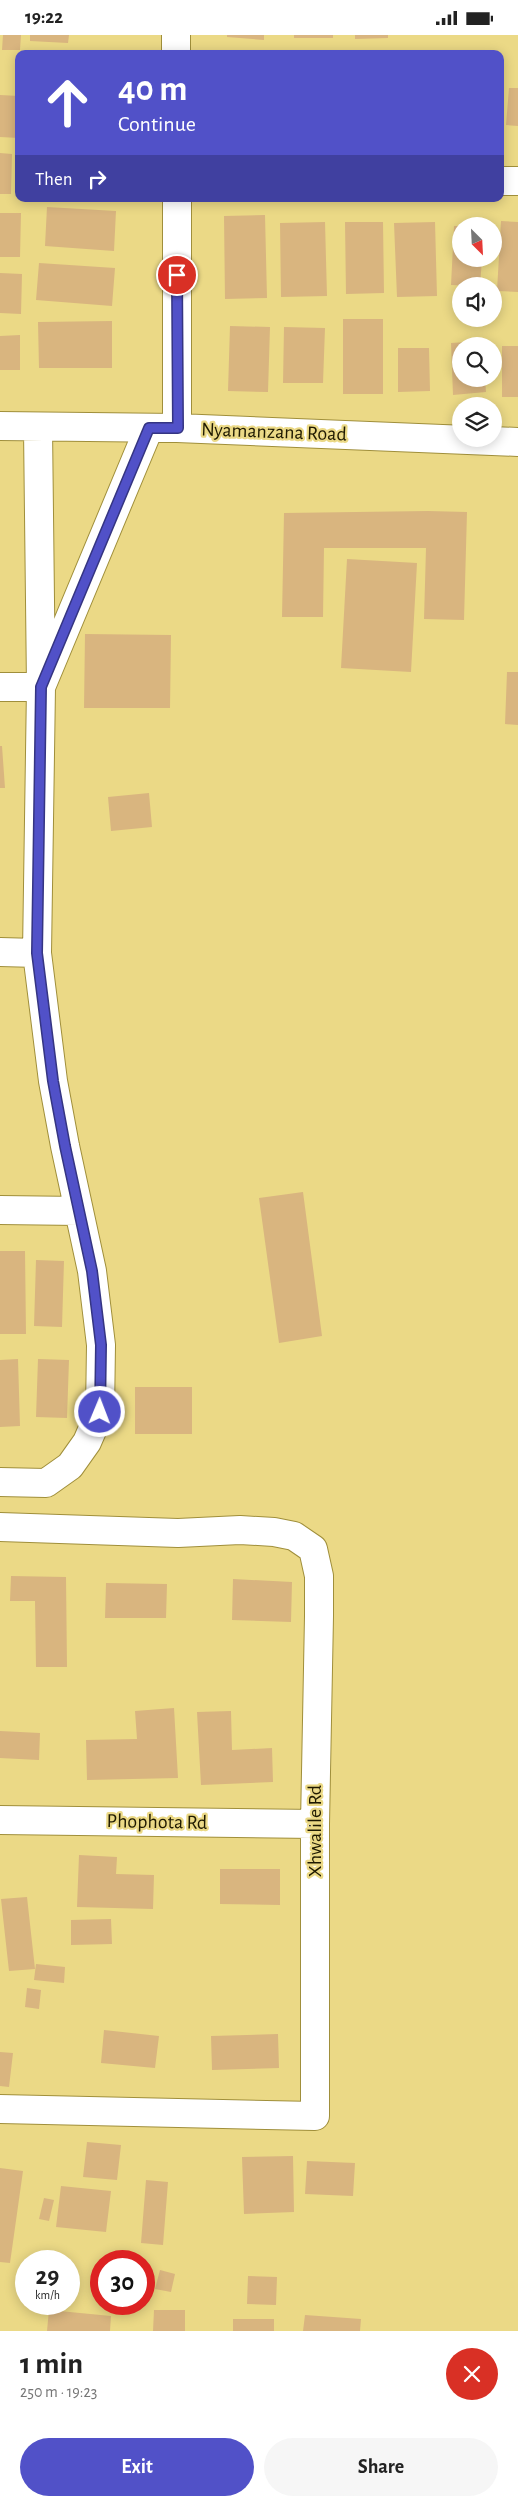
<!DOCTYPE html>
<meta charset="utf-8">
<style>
:root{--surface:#fff;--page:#f6f6f6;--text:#222;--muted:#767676;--accent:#5151c8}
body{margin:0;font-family:"Alegreya Sans",sans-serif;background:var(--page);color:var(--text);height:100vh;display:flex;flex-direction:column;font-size:19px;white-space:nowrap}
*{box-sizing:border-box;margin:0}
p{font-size:16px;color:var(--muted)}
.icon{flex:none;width:28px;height:28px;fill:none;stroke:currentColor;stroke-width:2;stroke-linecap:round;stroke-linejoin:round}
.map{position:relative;height:2296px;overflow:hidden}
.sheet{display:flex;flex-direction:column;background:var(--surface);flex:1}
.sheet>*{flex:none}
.banner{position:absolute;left:15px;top:15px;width:489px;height:152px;border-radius:10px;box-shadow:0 2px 12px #0003;background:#5151c8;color:#fff;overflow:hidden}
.needle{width:32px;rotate:156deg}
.buttons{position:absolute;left:452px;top:182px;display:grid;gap:10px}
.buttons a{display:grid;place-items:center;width:50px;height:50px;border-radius:50%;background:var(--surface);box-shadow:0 2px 12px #0003;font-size:25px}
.speed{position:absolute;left:15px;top:2215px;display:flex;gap:10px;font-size:25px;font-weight:700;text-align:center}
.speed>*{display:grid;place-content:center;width:65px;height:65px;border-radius:50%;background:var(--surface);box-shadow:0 2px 12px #0003;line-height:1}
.speed small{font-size:12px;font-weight:400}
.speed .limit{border:8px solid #d22;background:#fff;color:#111}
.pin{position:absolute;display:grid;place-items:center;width:42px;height:42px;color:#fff;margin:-21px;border:2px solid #fff;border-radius:50%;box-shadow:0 1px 5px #0007}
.me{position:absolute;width:55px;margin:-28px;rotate:1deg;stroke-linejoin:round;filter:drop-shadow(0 0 4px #0008)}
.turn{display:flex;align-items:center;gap:18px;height:105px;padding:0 20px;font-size:22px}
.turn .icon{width:65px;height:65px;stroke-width:2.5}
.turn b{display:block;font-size:35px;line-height:42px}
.then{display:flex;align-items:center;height:48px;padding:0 20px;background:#0003;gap:10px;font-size:19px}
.round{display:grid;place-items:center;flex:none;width:52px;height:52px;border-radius:26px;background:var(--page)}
.headline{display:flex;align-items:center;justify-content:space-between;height:85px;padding:0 20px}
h1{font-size:30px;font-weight:600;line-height:38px}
.cta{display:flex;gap:10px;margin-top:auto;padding:10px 20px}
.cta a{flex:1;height:58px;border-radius:30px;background:var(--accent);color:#fff;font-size:20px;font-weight:600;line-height:58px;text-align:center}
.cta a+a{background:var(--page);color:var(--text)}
.status{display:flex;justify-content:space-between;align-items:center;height:35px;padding:0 25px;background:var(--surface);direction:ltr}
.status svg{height:14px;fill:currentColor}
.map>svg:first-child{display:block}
.building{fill:#d9b57f}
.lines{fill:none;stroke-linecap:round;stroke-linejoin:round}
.minor-casing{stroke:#a08f3b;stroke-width:30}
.minor{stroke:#fff;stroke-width:28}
.route-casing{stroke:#353582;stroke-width:12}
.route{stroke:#5151c8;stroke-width:9}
.labels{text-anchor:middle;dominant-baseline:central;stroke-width:4.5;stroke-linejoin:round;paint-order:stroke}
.street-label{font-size:20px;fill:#1e1901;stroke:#ebd986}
</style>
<div class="status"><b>19:22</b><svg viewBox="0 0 49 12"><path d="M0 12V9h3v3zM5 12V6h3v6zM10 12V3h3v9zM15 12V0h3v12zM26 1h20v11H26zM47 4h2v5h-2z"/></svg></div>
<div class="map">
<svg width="518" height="2296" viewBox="0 0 518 2296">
<rect width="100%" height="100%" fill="#ebd986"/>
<path class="building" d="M3 0H21L20 15H2Z
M30 0H69L68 8 30 6Z
M227 0H264V5L227 2Z
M294 0H333V3H294Z
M355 0H388V3L355 4Z
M509 53H518V91L506 90Z
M0 60 19 61V103L0 102Z
M0 118 12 119 11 159H0Z
M47 172 116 176 114 216 45 211Z
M0 178H21L20 222H0Z
M265 180 267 263 225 264 224 181Z
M501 186 518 187V257L497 256Z
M325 187 327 261 281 262 280 188Z
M345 187H383L384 258 346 259Z
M435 187 437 261 397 262 394 188Z
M454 191H461V224H482L480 251 451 250Z
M39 228 115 233 112 271 36 265Z
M0 238 22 239 21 279 0 278Z
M343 284H383V359H343Z
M112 286V333H39L38 287Z
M230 291 270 292 268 357 228 356Z
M284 292 325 293 323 348H283Z
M20 300V335H0V301Z
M483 306V311H461V344H485L486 357 453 360 451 308Z
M502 311H518V362H502Z
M398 313H429L430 356 398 357Z
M428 476 467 477 464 585 424 584 426 513H324L323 582H282L284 478Z
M347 524 417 528 411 637 341 633Z
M85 599 171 600 170 673H84Z
M507 637H518V690L505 689Z
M0 711H2L5 753H0Z
M149 758 152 792 111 796 108 762Z
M303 1157 322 1301 279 1308 259 1163Z
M0 1216H25L26 1299H0Z
M36 1225 64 1226 62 1292 34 1291Z
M18 1324 20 1391 0 1392V1325Z
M38 1324 69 1325 67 1383 36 1382Z
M135 1352H192V1399H135Z
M11 1541 66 1542 67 1632H36L35 1566H10Z
M233 1544 292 1547 291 1587 232 1585Z
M106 1548 167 1549 166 1583H105Z
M174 1673 178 1743 87 1745 86 1705 137 1704 135 1676Z
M231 1676 232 1715 272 1713 273 1747 201 1750 197 1677Z
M0 1696 40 1698 39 1725 0 1723Z
M79 1820 117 1822 116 1839 154 1840 153 1874 77 1872Z
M220 1834H280V1870L220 1869Z
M27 1862 35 1934 9 1936 1 1864Z
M111 1884 112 1909 71 1910V1885Z
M36 1929 65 1932 64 1948 34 1945Z
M27 1953 41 1955 39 1974 25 1972Z
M104 1995 159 2001 155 2033 101 2028Z
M278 1999 279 2033 212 2035 211 2001Z
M0 2017 13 2018 9 2052 0 2051Z
M87 2107 121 2110 117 2145 83 2142Z
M293 2121 294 2177 244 2179 242 2122Z
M307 2126 355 2128 353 2161 305 2159Z
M0 2133 23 2136 10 2228 0 2227Z
M146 2145 168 2147 163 2210 141 2208Z
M61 2151 111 2156 106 2197 56 2192Z
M44 2163 54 2165 49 2186 39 2184Z
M160 2235 175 2239 171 2257 155 2254Z
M248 2241 277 2242 276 2270 247 2269Z
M49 2275 111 2281 110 2296H47Z
M154 2275H185V2296H153Z
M305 2280 361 2284 360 2296H303Z
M233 2284H274V2296H233Z"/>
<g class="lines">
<defs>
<path id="minor" d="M176 0V19
M500 146H518
M177 164V393
M0 391 177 393 518 407
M0 652H41L38 393
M0 917 37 918
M0 1175 79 1176
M0 1447 46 1448 70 1431 87 1407 100 1377 101 1310 92 1236 65 1111 53 1046 37 918 41 652 149 393
M0 1492 178 1498 240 1495 274 1497 294 1501 313 1514 319 1541V1581L315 1789V2081L0 2074
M0 1785 315 1789"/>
</defs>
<use href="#minor" class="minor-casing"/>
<use href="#minor" class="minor"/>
</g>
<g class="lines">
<defs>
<path id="route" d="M100 1377 101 1310 92 1236 65 1111 53 1046 37 918 41 652 149 393H178L177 240"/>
</defs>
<use href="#route" class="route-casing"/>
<use href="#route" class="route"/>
</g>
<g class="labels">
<g class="street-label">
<text transform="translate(274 397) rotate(2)">Nyamanzana Road</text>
<text transform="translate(157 1787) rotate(1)">Phophota Rd</text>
<text transform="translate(315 1796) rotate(-90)">Xhwalile Rd</text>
</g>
</g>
</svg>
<div class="buttons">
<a><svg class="needle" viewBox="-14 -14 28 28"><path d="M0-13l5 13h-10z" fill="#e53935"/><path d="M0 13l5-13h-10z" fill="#767676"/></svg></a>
<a><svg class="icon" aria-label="sound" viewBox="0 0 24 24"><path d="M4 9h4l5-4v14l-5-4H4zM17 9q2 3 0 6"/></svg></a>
<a><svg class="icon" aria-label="search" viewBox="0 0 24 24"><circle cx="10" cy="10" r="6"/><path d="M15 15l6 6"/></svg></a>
<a><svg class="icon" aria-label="layers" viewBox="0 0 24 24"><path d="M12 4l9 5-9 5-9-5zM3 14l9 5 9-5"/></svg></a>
</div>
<div class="speed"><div>29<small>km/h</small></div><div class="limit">30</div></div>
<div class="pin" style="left:177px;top:240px;background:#d93025"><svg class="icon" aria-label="arrive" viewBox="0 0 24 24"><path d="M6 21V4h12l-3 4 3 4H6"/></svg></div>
<svg class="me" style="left:100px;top:1377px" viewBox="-20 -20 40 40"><circle r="17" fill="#5151c8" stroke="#fff" stroke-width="3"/><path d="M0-11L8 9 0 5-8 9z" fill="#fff"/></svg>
<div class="banner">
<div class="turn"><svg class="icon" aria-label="ahead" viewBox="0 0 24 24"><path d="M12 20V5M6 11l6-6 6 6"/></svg><div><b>40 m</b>Continue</div></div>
<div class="then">Then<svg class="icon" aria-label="right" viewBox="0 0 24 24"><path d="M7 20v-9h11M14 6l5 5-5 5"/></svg></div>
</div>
</div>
<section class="sheet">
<div class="headline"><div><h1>1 min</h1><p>250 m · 19:23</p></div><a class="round" style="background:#d93025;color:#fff"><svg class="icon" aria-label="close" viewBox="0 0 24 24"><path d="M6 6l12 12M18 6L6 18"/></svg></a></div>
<div class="cta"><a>Exit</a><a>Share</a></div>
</section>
